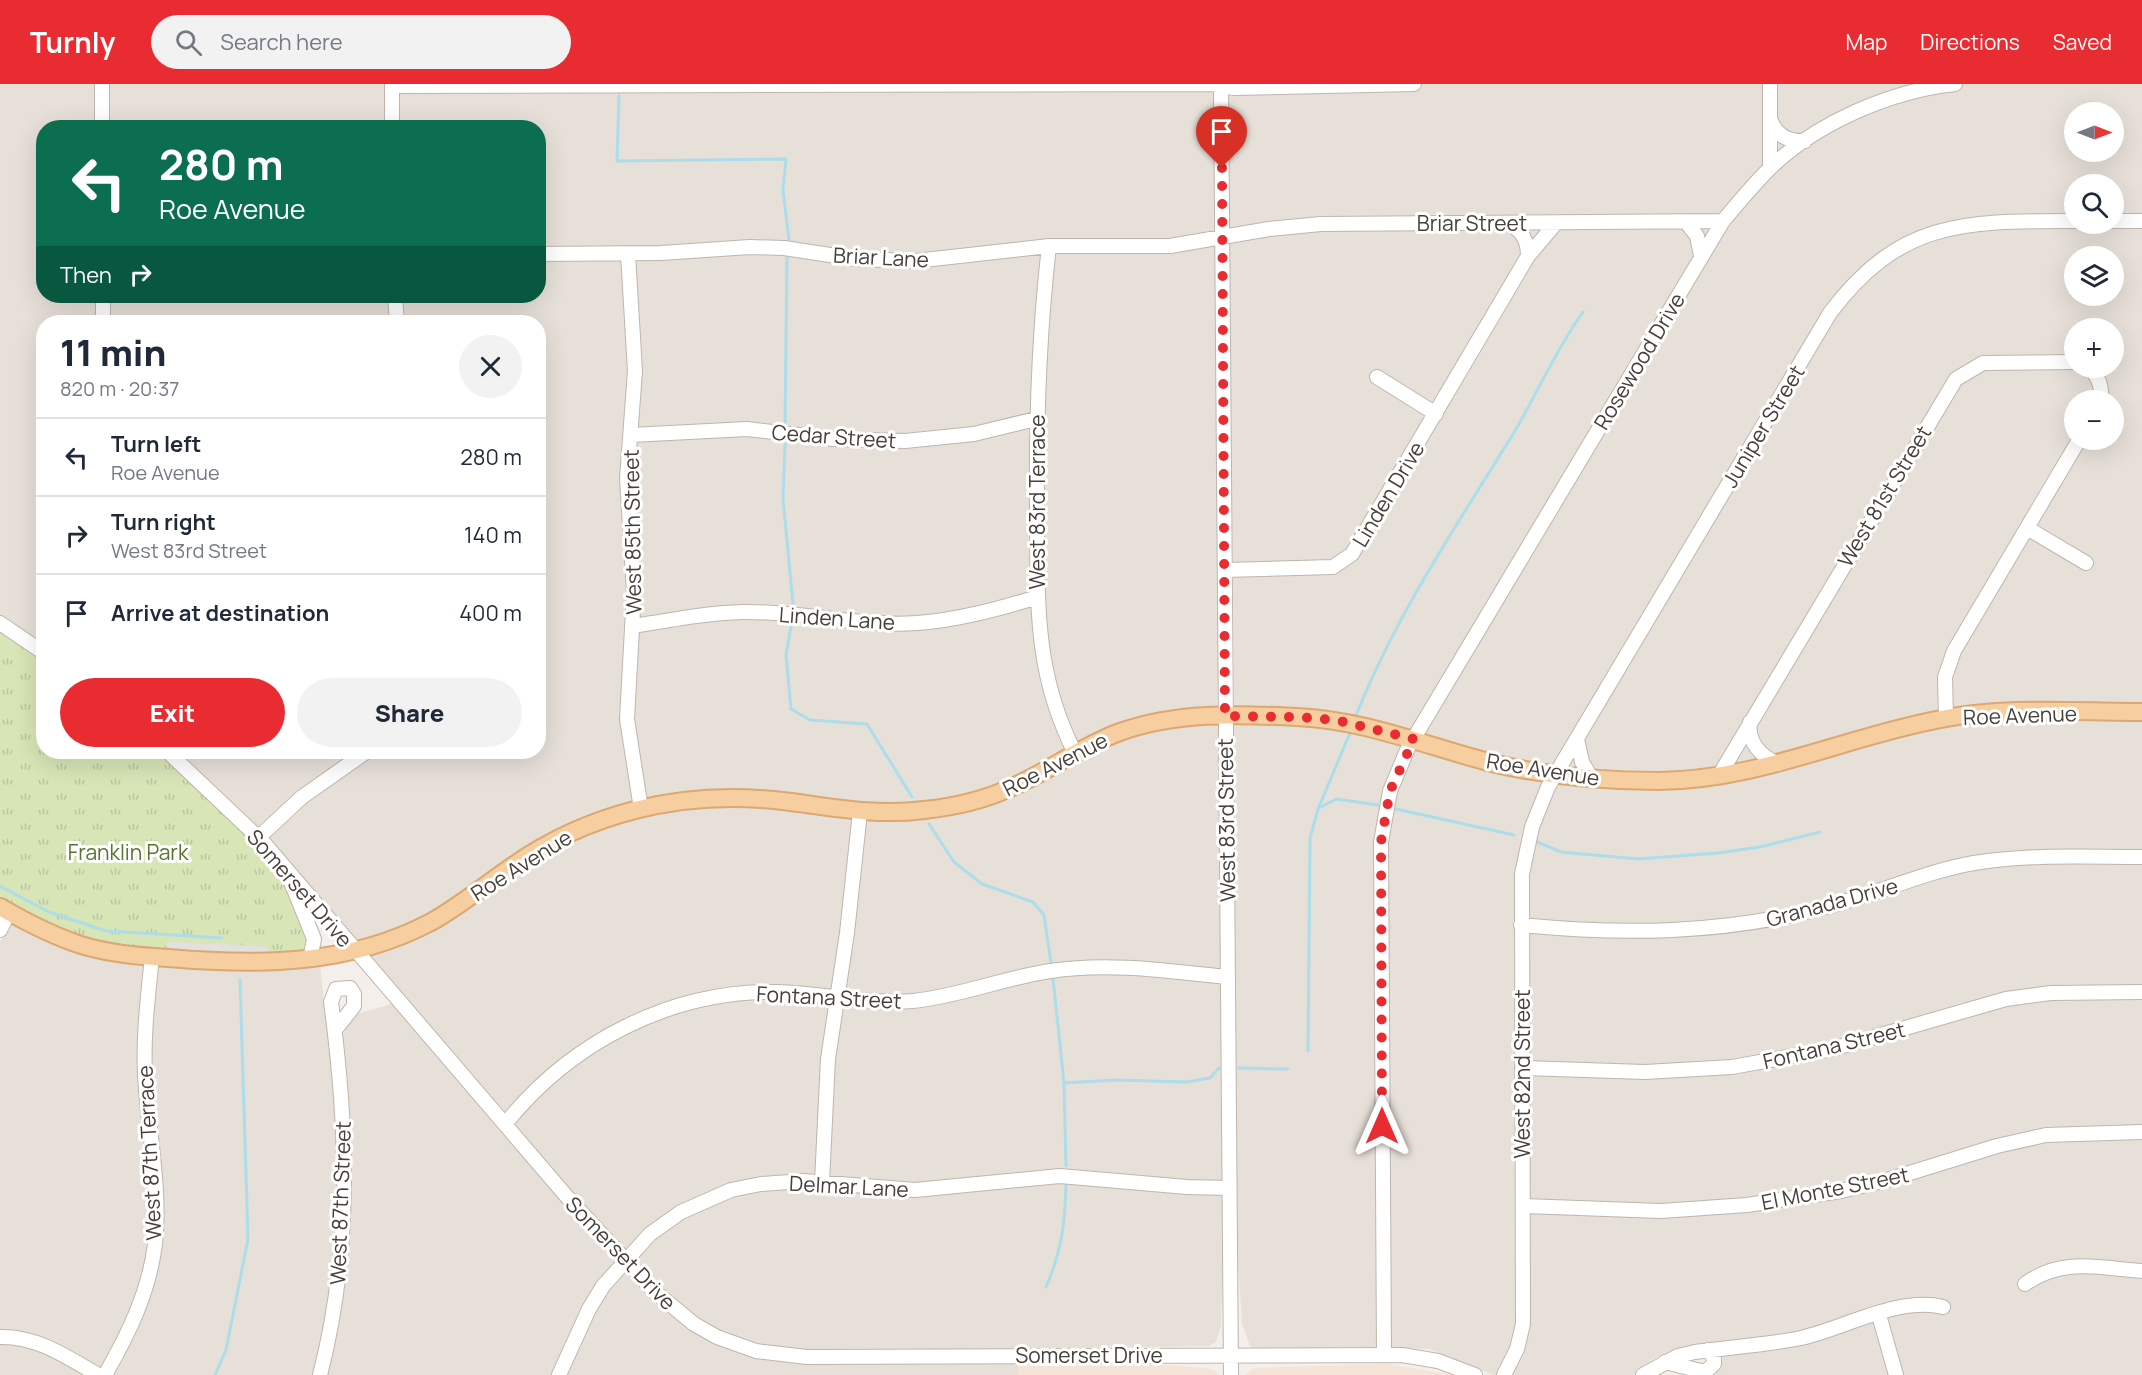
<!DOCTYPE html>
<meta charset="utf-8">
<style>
:root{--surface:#fff;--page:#f2f2f3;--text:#1f2937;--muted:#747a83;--line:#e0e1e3;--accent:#e92c32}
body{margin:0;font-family:Manrope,sans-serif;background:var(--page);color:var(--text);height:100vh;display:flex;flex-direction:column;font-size:22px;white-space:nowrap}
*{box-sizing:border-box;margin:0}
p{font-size:20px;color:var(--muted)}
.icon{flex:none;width:33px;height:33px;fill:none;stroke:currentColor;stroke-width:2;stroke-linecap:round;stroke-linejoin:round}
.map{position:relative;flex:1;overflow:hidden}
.sheet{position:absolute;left:36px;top:231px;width:510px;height:444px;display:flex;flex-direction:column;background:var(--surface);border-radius:24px;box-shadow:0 6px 24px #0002}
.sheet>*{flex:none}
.guide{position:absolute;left:36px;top:36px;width:510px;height:183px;border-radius:24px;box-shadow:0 6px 24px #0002;background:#0b6e4f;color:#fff;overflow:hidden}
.needle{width:39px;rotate:90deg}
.buttons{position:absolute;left:2064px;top:18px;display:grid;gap:12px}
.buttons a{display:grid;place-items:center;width:60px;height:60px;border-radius:50%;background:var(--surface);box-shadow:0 6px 24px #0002;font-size:30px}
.pin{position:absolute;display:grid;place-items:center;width:51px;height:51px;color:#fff;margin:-62px -26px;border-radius:50% 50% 50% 0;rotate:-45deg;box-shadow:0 0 6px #0007}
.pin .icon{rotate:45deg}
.me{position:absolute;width:66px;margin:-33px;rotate:0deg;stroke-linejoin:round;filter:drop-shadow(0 0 4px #0008)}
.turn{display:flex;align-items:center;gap:21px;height:126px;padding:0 24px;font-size:27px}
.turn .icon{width:78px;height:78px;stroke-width:2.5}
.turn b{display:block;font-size:42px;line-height:51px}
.then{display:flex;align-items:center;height:57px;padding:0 24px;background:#0003;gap:12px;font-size:22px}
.round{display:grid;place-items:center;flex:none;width:63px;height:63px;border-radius:32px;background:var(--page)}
.summary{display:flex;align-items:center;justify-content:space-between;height:102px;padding:0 24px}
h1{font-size:36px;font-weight:800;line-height:45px}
.primary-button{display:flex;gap:12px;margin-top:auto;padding:12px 24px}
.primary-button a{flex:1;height:69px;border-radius:36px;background:var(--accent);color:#fff;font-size:24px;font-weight:800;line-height:69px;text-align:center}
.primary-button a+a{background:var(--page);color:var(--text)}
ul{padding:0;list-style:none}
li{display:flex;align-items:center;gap:18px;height:78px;padding:0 24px;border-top:2px solid var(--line)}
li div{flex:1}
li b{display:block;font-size:22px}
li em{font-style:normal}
header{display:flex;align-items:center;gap:36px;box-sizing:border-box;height:84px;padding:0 30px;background:var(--accent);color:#fff}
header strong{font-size:28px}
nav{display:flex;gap:33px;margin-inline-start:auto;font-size:21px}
.search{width:420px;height:54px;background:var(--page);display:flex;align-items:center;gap:15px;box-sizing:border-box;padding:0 21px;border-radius:33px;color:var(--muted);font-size:22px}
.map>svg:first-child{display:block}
.residential{fill:#e7e0d9;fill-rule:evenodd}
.commercial{fill:#f4e3d7}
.park{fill:url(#park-tufts)}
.parking{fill:#e3e0de}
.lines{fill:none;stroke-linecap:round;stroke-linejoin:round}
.stream{stroke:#acddeb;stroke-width:3}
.minor-casing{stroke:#bfb5ad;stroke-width:16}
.major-casing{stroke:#dba871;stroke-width:20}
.minor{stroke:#fff;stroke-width:14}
.major{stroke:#f7cea0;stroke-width:16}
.route{stroke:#e92c32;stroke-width:10;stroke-dasharray:0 18}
.labels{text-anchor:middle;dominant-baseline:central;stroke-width:6;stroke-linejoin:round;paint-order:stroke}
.street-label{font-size:21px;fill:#473f39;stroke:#fff}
.park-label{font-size:21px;fill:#577530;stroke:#fff}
</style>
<header>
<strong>Turnly</strong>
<div class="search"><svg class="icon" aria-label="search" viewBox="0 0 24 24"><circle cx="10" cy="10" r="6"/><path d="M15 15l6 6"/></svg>Search here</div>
<nav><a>Map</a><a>Directions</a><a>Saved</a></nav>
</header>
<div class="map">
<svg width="2142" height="1291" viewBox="0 0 2142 1291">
<defs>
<pattern id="park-tufts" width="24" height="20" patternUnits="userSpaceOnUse" patternTransform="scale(1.5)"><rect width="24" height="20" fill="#d8e5b6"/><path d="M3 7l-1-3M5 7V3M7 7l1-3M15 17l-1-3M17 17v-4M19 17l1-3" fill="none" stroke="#bbc69d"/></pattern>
</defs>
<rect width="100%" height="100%" fill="#f4efea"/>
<path class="residential" d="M0 0H97L98 43 44 44V212H538V44L107 43V0H1215L1219 542 1217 624 1220 661 1224 1132 1221 1242 1216 1258 1209 1262 1018 1265V1291H326L345 1198 350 1143 352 1052 343 951 353 931 388 921 404 912 248 734 180 668H538V238H44L43 560 0 532Z
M1226 0H2142V1291H1715L1723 1273 1731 1271 1730 1258 1671 1267 1654 1275 1633 1291H1494L1429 1265 1345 1263 1257 1266 1250 1262 1242 1240 1236 1145 1234 580ZM2074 28H2114V68H2074ZM2074 100H2114V140H2074ZM2074 172H2114V212H2074ZM2074 244H2114V284H2074ZM2074 316H2114V356H2074Z
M15 840 247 885 320 883 339 1046 335 1183 315 1291H0V858L10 841Z"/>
<path class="commercial" d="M1387 1280 1453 1291H1245L1253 1284Z
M1163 1281 1203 1284 1216 1287 1218 1291H1018V1282Z"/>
<path class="park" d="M0 539 43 569 44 668H168C215 717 304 795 307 866L277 871 115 869 0 823Z"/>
<path class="parking" d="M167 858 265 862 278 878 180 875 165 861Z"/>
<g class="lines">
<path class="stream" d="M619 12 617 77 786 75 783 106 789 156
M785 341 787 174
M785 360 783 414 793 521
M792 537 786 571 791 625 810 636 867 640 912 713
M1357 629C1398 527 1456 443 1513 350 1537 310 1555 267 1583 228
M1319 724 1336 715 1378 721
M1396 725 1514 751
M929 740 954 778 982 800 1033 818 1044 831 1051 879
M1535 757 1561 768 1638 775 1718 769 1760 763 1820 748
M0 802 49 828 106 847 222 854
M1053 894 1064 999
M1308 967 1310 754 1318 725 1350 649
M1239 984 1288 985
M1066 1082 1064 999 1116 996 1186 998 1210 994 1219 984
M1046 1203C1062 1166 1065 1140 1066 1100
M215 1291 226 1266 248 1155 240 896"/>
<defs>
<path id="minor" d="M102 0V44
M392 0V44
M1221 0 1231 1291
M1770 0V84
M392 2 1212 0 1234 4 1414 0
M1770 35C1776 51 1788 58 1805 57
M2114 137H2142
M1686 138 1697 152 1701 172
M1507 139C1522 146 1528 156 1528 172
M1049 162C1039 250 1036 337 1037 425 1038 515 1033 587 1075 669
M538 170 661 169 750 163 784 164 856 175 915 177 1049 162H1170L1269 145 1321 140 1723 137
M628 170 635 287 627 394 634 508 627 635 641 725
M103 212V238
M395 212 397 238
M2089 284C2099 292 2102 304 2101 316
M1377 293 1436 330
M631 351 747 345 833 355 905 357 974 350 1036 335
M2027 444 2086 479
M1225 486 1333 483 1352 470 1528 172 1556 139
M0 539 44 569
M634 542C670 536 706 529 743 528 801 527 858 543 917 539 958 536 998 525 1038 513
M1946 634 1945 593 1954 567 2079 356
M1750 638C1747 658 1761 672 1778 680
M1577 655 1582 678 1592 695
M168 668 264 759 568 1114 654 1207 694 1240 717 1253 756 1267 807 1273 1402 1271 1438 1277 1475 1291
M1720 690 1956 295 1983 279 2074 278
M259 753 302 713 366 668
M291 798 314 855 310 875
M1521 841C1623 851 1722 850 1822 824 1873 812 1922 788 1974 779 2030 770 2086 773 2142 773
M0 846 9 828
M1522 984 1645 988 1732 983 1832 965 2006 915 2051 909 2142 908
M505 1040C571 958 671 906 777 908 823 909 867 921 913 917 960 912 1004 894 1050 887 1109 878 1169 887 1227 893
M822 1098 828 975 847 849 860 728
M1523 1122 1661 1127 1747 1121 1841 1107 1887 1096 1997 1062 2046 1051 2142 1048
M2025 1200C2062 1173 2100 1184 2142 1187
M1879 1231 1896 1291
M0 1253C37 1252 67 1273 98 1291
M1384 1270 1381 758 1390 707 1408 664 1723 137C1738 119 1753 101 1769 85 1816 39 1890 7 1955 0
M1665 1278 1705 1288 1714 1280V1274L1708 1266
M105 1291C129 1249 149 1208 155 1160 161 1104 148 1047 145 991 143 952 148 912 152 873
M320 1291C352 1167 348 1044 331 918L336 905 350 904 354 910V922L335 946
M559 1291 589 1225 603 1202 650 1150 681 1128 731 1106 761 1100 803 1097 915 1106 1060 1092 1187 1103 1229 1104
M1504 1291 1517 1265 1523 1240 1522 790 1532 743 1548 703 1830 229C1900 135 1967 137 2074 137
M1643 1291 1678 1272 1695 1268C1730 1263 1766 1261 1801 1254 1845 1244 1899 1212 1943 1223"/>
<path id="major" d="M0 823C26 838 53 852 81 861 110 870 140 872 169 874 259 882 350 881 431 838 460 822 486 800 514 781 550 756 592 737 635 726 686 713 739 711 791 718 836 724 878 732 924 726 953 723 984 716 1010 704 1048 688 1081 662 1120 648 1175 628 1238 630 1297 633 1365 636 1426 662 1492 679 1547 692 1601 697 1658 697 1760 696 1844 653 1941 635 2006 622 2076 628 2142 628"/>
</defs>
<use href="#minor" class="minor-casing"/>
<use href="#major" class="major-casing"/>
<use href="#minor" class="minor"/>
<use href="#major" class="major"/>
</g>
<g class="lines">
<path class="route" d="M1222 84 1225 632 1296 633 1336 636 1414 655 1390 707 1381 758 1382 1042"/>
</g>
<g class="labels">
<g class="street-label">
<text x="1472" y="139">Briar Street</text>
<text transform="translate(881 173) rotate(3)">Briar Lane</text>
<text transform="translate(1639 277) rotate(-59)">Rosewood Drive</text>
<text transform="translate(1763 342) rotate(-59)">Juniper Street</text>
<text transform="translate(834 352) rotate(4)">Cedar Street</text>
<text transform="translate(1388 410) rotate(-59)">Linden Drive</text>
<text transform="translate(1884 412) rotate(-59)">West 81st Street</text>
<text transform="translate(1037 418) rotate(-90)">West 83rd Terrace</text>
<text transform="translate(632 448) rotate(-91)">West 85th Street</text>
<text transform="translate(837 534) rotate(4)">Linden Lane</text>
<text transform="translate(2020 631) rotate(-2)">Roe Avenue</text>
<text transform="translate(1055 680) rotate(-27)">Roe Avenue</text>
<text transform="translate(1543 685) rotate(9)">Roe Avenue</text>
<text transform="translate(1226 736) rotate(-91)">West 83rd Street</text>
<text transform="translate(521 781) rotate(-32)">Roe Avenue</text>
<text transform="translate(300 804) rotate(49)">Somerset Drive</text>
<text transform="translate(1832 818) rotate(-15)">Granada Drive</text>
<text transform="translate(829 913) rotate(3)">Fontana Street</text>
<text transform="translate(1834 961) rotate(-13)">Fontana Street</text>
<text transform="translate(1522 990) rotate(-90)">West 82nd Street</text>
<text transform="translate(149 1069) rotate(-93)">West 87th Terrace</text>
<text transform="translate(849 1102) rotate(3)">Delmar Lane</text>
<text transform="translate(1835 1104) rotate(-11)">El Monte Street</text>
<text transform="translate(340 1119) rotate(-88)">West 87th Street</text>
<text transform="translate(621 1169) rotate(46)">Somerset Drive</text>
<text x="1089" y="1271">Somerset Drive</text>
</g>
<g class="park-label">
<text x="128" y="768">Franklin Park</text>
</g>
</g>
</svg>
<div class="buttons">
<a><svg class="needle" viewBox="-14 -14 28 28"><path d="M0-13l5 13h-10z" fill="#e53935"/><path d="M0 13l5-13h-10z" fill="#747a83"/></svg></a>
<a><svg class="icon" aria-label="search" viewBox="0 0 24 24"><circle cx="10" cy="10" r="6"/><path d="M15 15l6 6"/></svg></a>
<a><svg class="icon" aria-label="layers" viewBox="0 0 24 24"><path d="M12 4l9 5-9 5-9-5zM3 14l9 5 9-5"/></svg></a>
<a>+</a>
<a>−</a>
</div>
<div class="pin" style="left:1222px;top:84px;background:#d93025"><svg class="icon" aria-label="arrive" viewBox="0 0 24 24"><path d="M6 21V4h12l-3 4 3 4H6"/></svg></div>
<svg class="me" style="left:1382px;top:1042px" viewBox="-20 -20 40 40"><path d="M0-17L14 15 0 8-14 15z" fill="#e92c32" stroke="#fff" stroke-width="4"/></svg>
<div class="guide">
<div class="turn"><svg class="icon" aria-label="left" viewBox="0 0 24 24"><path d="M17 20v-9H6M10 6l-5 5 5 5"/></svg><div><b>280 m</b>Roe Avenue</div></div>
<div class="then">Then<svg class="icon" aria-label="right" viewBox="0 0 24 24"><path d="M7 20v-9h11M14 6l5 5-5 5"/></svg></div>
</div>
<section class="sheet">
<div class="summary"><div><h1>11 min</h1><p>820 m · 20:37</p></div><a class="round"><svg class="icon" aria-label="close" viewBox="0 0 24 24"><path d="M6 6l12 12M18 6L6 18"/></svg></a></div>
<ul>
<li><svg class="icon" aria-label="left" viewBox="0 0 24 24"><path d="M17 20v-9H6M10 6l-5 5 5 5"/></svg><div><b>Turn left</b><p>Roe Avenue</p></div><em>280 m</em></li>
<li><svg class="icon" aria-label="right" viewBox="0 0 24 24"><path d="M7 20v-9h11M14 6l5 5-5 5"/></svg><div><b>Turn right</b><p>West 83rd Street</p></div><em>140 m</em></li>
<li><svg class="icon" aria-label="arrive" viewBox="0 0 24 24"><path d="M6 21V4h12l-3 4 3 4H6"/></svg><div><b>Arrive at destination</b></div><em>400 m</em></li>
</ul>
<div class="primary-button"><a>Exit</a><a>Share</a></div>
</section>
</div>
